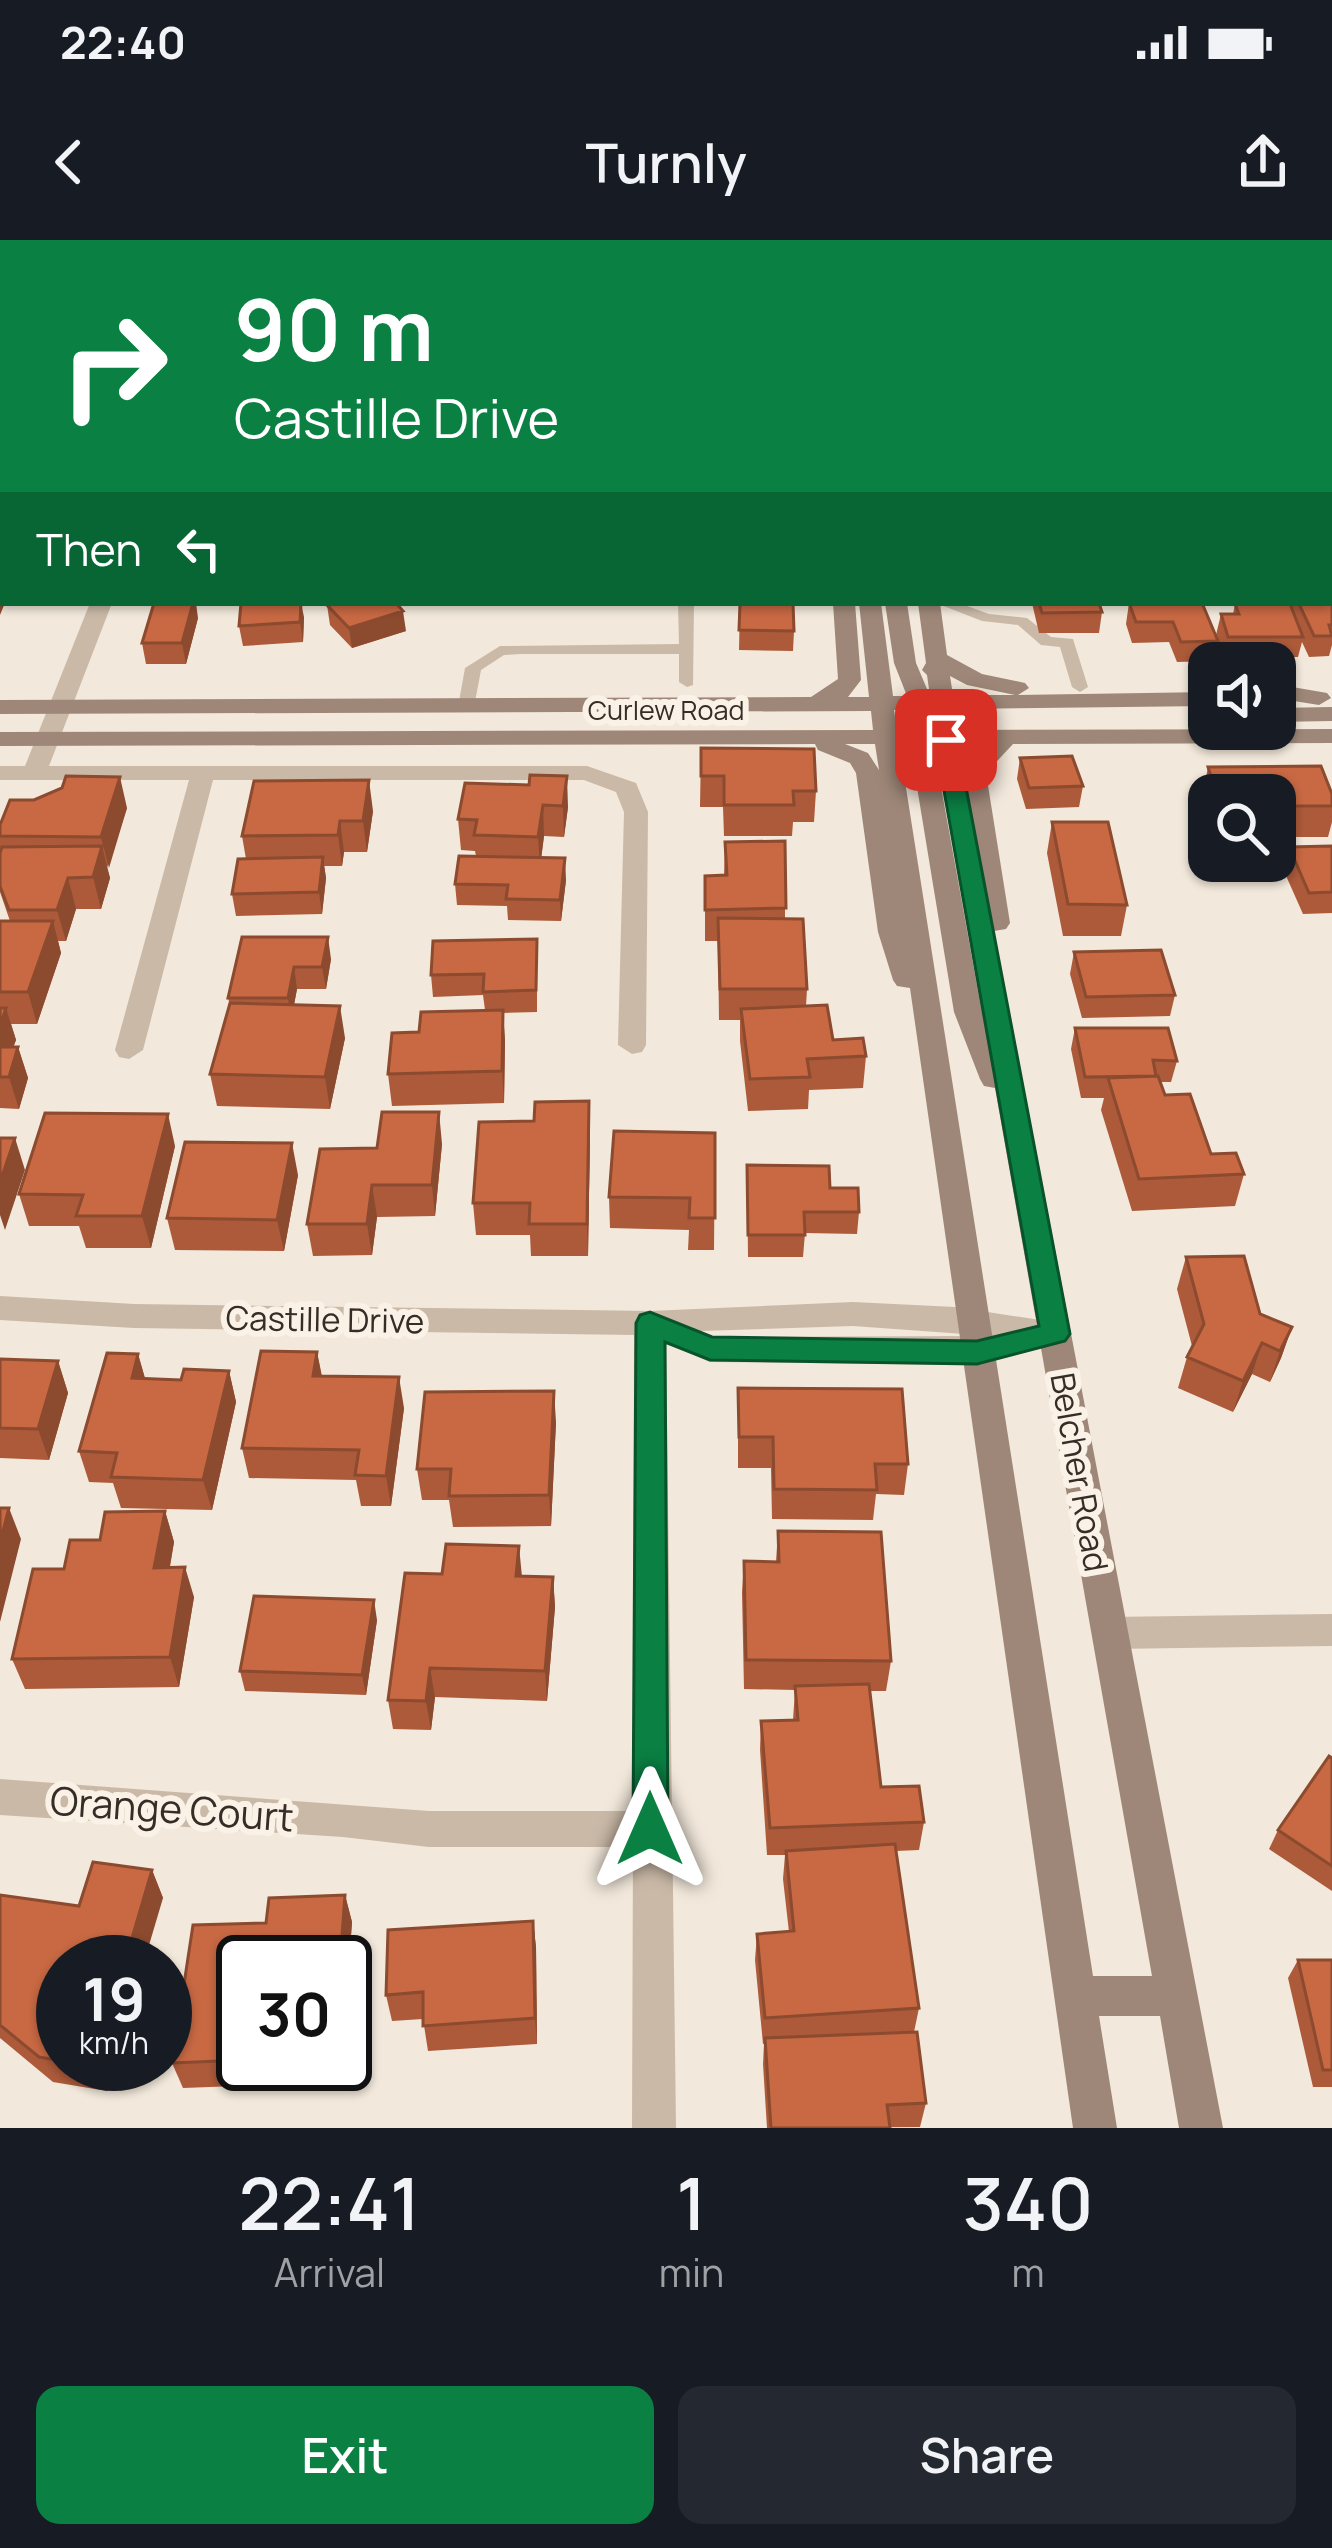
<!DOCTYPE html>
<style>
:root{--surface:#171b24;--page:#242831;--text:#f1f3f6;--muted:#9ea1a6;--accent:#0b8043}
body{margin:0;font-family:Manrope,sans-serif;background:var(--page);color:var(--text);height:100vh;display:flex;flex-direction:column;font-size:45px;white-space:nowrap}
*{box-sizing:border-box;margin:0}
p{font-size:39px;color:var(--muted)}
.icon{flex:none;width:66px;height:66px;fill:none;stroke:currentColor;stroke-width:2;stroke-linecap:round;stroke-linejoin:round}
.map{position:relative;height:1888px;overflow:hidden}
.details{display:flex;flex-direction:column;background:var(--surface);flex:1}
.details>*{flex:none}
.hud{position:absolute;left:0px;top:0px;width:1332px;height:366px;box-shadow:0 3px 9px #0004;background:#0b8043;color:#fff;overflow:hidden}
.controls{position:absolute;left:1188px;top:402px;display:grid;gap:24px}
.controls a{display:grid;place-items:center;width:108px;height:108px;border-radius:24px;background:var(--surface);box-shadow:0 3px 9px #0004;font-size:60px}
.speed{position:absolute;left:36px;top:1695px;display:flex;gap:24px;font-size:60px;font-weight:700;text-align:center}
.speed>*{display:grid;place-content:center;width:156px;height:156px;border-radius:50%;background:var(--surface);box-shadow:0 3px 9px #0004;line-height:1}
.speed small{font-size:30px;font-weight:400}
.speed .limit{border:6px solid #111;border-radius:18px;background:#fff;color:#111}
.pin{position:absolute;display:grid;place-items:center;width:102px;height:102px;color:#fff;margin:-51px;border-radius:24px;box-shadow:0 6px 18px #0006}
.me{position:absolute;width:132px;margin:-66px;rotate:0deg;stroke-linejoin:round;filter:drop-shadow(0 0 9px #0008)}
.turn{display:flex;align-items:center;gap:42px;height:252px;padding:0 36px;font-size:54px}
.turn .icon{width:156px;height:156px;stroke-width:2.5}
.turn b{display:block;font-size:84px;line-height:102px}
.then{display:flex;align-items:center;height:114px;padding:0 36px;background:#0003;gap:24px;font-size:45px}
.eta{display:flex;justify-content:space-evenly;align-items:center;height:204px;text-align:center}
.eta b{font-size:72px;font-weight:600;line-height:84px}
.primary-button{display:flex;gap:24px;margin-top:auto;padding:24px 36px}
.primary-button a{flex:1;height:138px;border-radius:24px;background:var(--accent);color:#fff;font-size:48px;font-weight:600;line-height:138px;text-align:center}
.primary-button a+a{background:var(--page);color:var(--text)}
.status{display:flex;justify-content:space-between;align-items:center;height:84px;padding:0 60px;background:var(--surface);direction:ltr}
.status svg{height:33px;fill:currentColor}
header{display:flex;justify-content:space-between;align-items:center;height:156px;padding:0 36px;background:var(--surface);font-size:54px;font-weight:600}
.map>svg:first-child{display:block}
.lines{fill:none;stroke-linecap:round;stroke-linejoin:round}
.service{fill:#cab9a7;fill-rule:evenodd}
.minor{fill:#cab9a7;fill-rule:evenodd}
.secondary{fill:#9e8778;fill-rule:evenodd}
.wall{fill:#ac5a3a}
.shaded-wall{fill:#8c4a2f}
.building{fill:#c86943;stroke:#8c4a2f;stroke-width:3}
.route{fill:#0b8043;stroke:#07532c;stroke-width:3}
.labels{text-anchor:middle;dominant-baseline:central;stroke-width:12;stroke-linejoin:round;paint-order:stroke}
.far-street-label{font-size:27px;fill:#372d27;stroke:#faf2e7}
.street-label{font-size:33px;fill:#372d27;stroke:#faf2e7}
.near-street-label{font-size:39px;fill:#372d27;stroke:#faf2e7}
</style>
<div class="status"><b>22:40</b><svg viewBox="0 0 49 12"><path d="M0 12V9h3v3zM5 12V6h3v6zM10 12V3h3v9zM15 12V0h3v12zM26 1h20v11H26zM47 4h2v5h-2z"/></svg></div>
<header><svg class="icon" aria-label="back" viewBox="0 0 24 24"><path d="M15 5l-7 7 7 7"/></svg>Turnly<svg class="icon" aria-label="share" viewBox="0 0 24 24"><path d="M12 15V3M7 8l5-5 5 5M5 13v7h14v-7"/></svg></header>
<div class="map">
<svg width="1332" height="1888" viewBox="0 0 1332 1888">
<rect width="100%" height="100%" fill="#f2e8db"/>
<g class="lines">
<path class="service" d="M678 363H694L693 445 687 447 679 442V414H521L504 415 481 430 474 467 466 472 458 467 465 428 500 406 679 404Z
M936 363H959L989 374 1027 378 1051 397 1073 399 1088 447 1080 452 1072 447 1060 407 1041 405 1018 385 982 381Z"/>
<path class="minor" d="M658 0H674V3H658Z
M1208 0H1224L1226 3H1210Z
M0 33H3V43H0Z
M1329 75H1332V85H1329Z
M0 164H3V176H0Z
M1329 221 1332 222V239L1329 238Z
M0 323H3V335H0Z
M90 363H112L49 526H587L636 543 648 572 646 805 642 812 632 814 618 805 624 572 616 552 584 540H213L143 810 129 819 119 817 115 810 189 540H0V526H25Z
M0 1056 134 1064 650 1071 853 1062 955 1067 1066 1084 1071 1093 1066 1102 977 1125 710 1122 666 1103 676 1888H632L633 1607H429L343 1597 0 1575V1539L429 1571H633L634 1095 134 1088 0 1080ZM853 1086 992 1096 713 1097 700 1091Z
M1332 1374V1406L1110 1409 1097 1404 1092 1393 1097 1382 1110 1377Z"/>
<path class="secondary" d="M856 0H872L873 3H857Z
M896 0H912L913 3H897Z
M833 363H855L861 440 848 457H869L859 363H881L893 456H907L894 423 885 363H907L916 423 930 456 927 435 922 430 926 423 918 363H940L947 415 982 434 1025 443 1029 448 1018 455 1209 452V466L955 469 958 490 1332 489V503L1013 504 986 533 1010 683 1006 689 994 691 1223 1888H1179L1160 1776H1099L1117 1888H1073L910 748 897 746 893 740 878 692 856 533 850 523 818 510 815 504 0 506V492L873 490 871 471 0 474V460L811 457 838 439ZM950 436 967 445 1015 455H953ZM894 470H916L933 481 934 490H897ZM845 504H875L879 530 868 513ZM916 504H936L982 773 940 541 932 520ZM960 504H984L964 530ZM901 516 916 541 954 772 980 839 984 846 995 848 1152 1736H1093Z
M1275 444 1327 453 1331 458 1319 465 1275 458Z
M1332 467V481L1275 482V468Z"/>
</g>
<path class="wall" d="M12 0H90L88 3H13Z
M93 0H173L172 3H92Z
M183 0H248L247 3H184Z
M268 0H332L331 3H268Z
M430 0H484L483 3H430Z
M531 0H613V3H534Z
M1112 0H1174L1173 2 1184 3H1113Z
M1268 0H1328L1327 3H1268Z
M0 44H3V82H0Z
M1330 87H1332V117L1329 112Z
M0 175H3V219H0Z
M3 250V300H0V255Z
M1332 350V405L1329 416 1309 417 1302 402 1298 417H1223L1216 395 1221 374H1233L1235 364 1329 363Z
M740 363 794 391 793 411 739 410Z
M1032 363H1099L1102 372 1099 393H1039Z
M1129 363 1218 401 1213 421 1177 422 1169 402 1132 403 1126 384Z
M327 365 406 391 352 408 330 385Z
M304 377 303 402 243 406 239 386Z
M198 378 186 424H146L142 403Z
M701 508 816 551 814 582H793L792 596H724L723 567H700Z
M1020 518 1083 546 1079 567 1026 569 1017 539Z
M1208 527 1332 554V582L1328 597H1275V555H1209V582L1202 558Z
M465 543 568 567 564 597 544 596 541 618 566 640 561 681 508 680 507 666 457 665 455 644 476 616 475 611 461 610 458 579Z
M127 568 107 628 110 638 101 669H76L66 701H58L61 713 37 784H11L16 800 13 807H18L28 838 19 869 0 868V681H10L0 652V585Z
M373 571 367 612H344L342 626H324L326 638 322 674 236 676 232 654 246 619 242 596Z
M1052 582 1127 665 1121 696H1063L1047 613Z
M785 601V679L807 749 806 766 833 800 866 816 863 848 809 850 808 869 748 871 740 801V780H719L718 701H705V636L724 635 725 602Z
M1332 606V673L1303 674 1283 629 1289 607Z
M242 697 331 719 326 749H297L294 765 345 798 330 869 217 866 210 834 230 765 228 758Z
M537 699V772L503 773 505 801 504 863 392 866 388 834 419 792 485 770 483 755 433 757 431 735Z
M1074 712 1175 755 1170 776 1082 778 1070 734Z
M1075 788 1177 821 1171 842H1160L1165 855 1211 914 1244 934 1235 966 1132 971 1101 870 1104 858H1081L1071 809Z
M590 893 588 1016H531L530 995H476L473 963Z
M715 893 714 1010H688L689 990 610 988 609 957Z
M442 904 435 976 377 977 372 1015 313 1016 307 984 377 908Z
M175 906 151 1008H86L79 986H29L19 954Z
M747 925 830 948 859 972 857 994 805 993 803 1017H748Z
M298 935 284 1011 175 1010 167 978Z
M1186 1017 1260 1074 1292 1087 1281 1118 1270 1142 1252 1134 1233 1172 1178 1148 1187 1117 1192 1106 1177 1049Z
M317 1112 322 1136 404 1168 391 1266H361L356 1240 249 1238 242 1208Z
M138 1114 145 1138 181 1140 229 1131 236 1162 212 1270 121 1268 113 1243 89 1242 79 1211Z
M0 1119 58 1121 68 1153 49 1220 0 1218Z
M738 1148 908 1224 904 1255 876 1254 873 1280 772 1279 771 1228H738Z
M556 1182 551 1286 453 1287 449 1260H422L417 1229Z
M165 1271 174 1302 170 1327 194 1357 179 1447 25 1449 12 1419 64 1329 100 1300Z
M778 1291 891 1421 886 1451H869L881 1547 924 1582 919 1610 896 1611 919 1768 914 1792 926 1863 920 1887 767 1888 763 1824 764 1804H763L755 1720 757 1694 789 1692 783 1639 785 1615H767L760 1510 761 1481 793 1480 795 1450 744 1449 742 1352 744 1321 776 1322Z
M521 1336 553 1337 555 1367 547 1461 435 1457 431 1490 393 1489 388 1460Z
M377 1380 366 1455 245 1451 240 1431Z
M1332 1518V1651L1269 1609 1278 1590Z
M152 1630 163 1658 63 1722V1824H114L107 1851 53 1842 0 1798V1655L79 1666Z
M345 1655 352 1682 345 1777V1722H243V1824H342L340 1842 183 1848 172 1823 266 1683Z
M533 1681 536 1707 537 1804 428 1811 423 1779 392 1781 386 1755Z
M1298 1720H1332V1847H1313L1288 1738Z"/>
<path class="shaded-wall" d="M550 0H580L581 3H550Z
M599 0H613V3H589Z
M0 125H3V144H0Z
M0 342 3 363H5L0 375Z
M193 363H196L198 378 186 424 182 403Z
M301 363 304 377 303 402 300 382Z
M403 371 406 391 352 408 349 388Z
M567 536 568 567 564 597 563 566Z
M120 537 127 568 109 628 101 597Z
M369 540 373 571 367 612 363 581Z
M543 565 544 596 540 628 538 597Z
M340 581 344 612 342 626 338 595Z
M102 606 110 638 101 669 93 637Z
M323 617 326 638 322 674 319 652Z
M565 618 566 640 561 681 560 660Z
M68 638 76 669 66 701 57 670Z
M53 681 61 713 37 784 28 752Z
M328 697 331 719 326 749 322 727Z
M294 727 297 749 291 780 288 758Z
M340 766 345 798 330 869 325 837Z
M6 768 16 800 6 827 0 806V786Z
M503 770 505 801 504 863 502 831Z
M18 807 28 838 19 869 9 837Z
M589 861 590 893 588 1016 587 984Z
M439 872 442 904 435 976 432 945Z
M168 874 175 906 151 1008 142 976Z
M15 898 25 930 5 990 0 975V942Z
M292 903 298 935 284 1011 277 980Z
M372 945 377 977 372 1015 367 984Z
M1292 1087 1281 1118 1270 1142 1280 1111Z
M1262 1103 1252 1134 1233 1172 1243 1141Z
M317 1112 323 1144 313 1136Z
M138 1114 147 1146 132 1138Z
M58 1121 68 1153 49 1220 38 1189Z
M229 1131 236 1162 212 1270 203 1240Z
M399 1137 404 1168 391 1266 386 1236Z
M554 1151 556 1182 551 1286 549 1255Z
M9 1268 21 1299 0 1382V1302Z
M165 1271 174 1302 164 1358 154 1328Z
M519 1306 522 1337 516 1336Z
M185 1327 194 1357 179 1447 170 1417Z
M553 1337 555 1367 547 1461 545 1431Z
M374 1360 377 1380 366 1455 362 1435Z
M430 1428 435 1457 431 1490 426 1461Z
M152 1630 163 1658 144 1722H125Z
M345 1655 352 1682 345 1777V1722H340Z
M533 1681 536 1707 537 1804 535 1778Z
M95 1824H114L107 1851 94 1826Z
M335 1824H342L340 1842Z"/>
<path class="building" d="M93 0H132L131 2H92Z
M197 0H239V2Z
M1129 0H1165L1166 2 1184 3H1131Z
M0 44H3V64H0Z
M0 99H3V125H0Z
M0 175H3V200H0Z
M2 250 3 280H0V255Z
M1329 344 1332 350V385H1329L1332 396H1314L1299 364 1329 363Z
M154 363H193L182 403H142Z
M241 363H301L300 382 239 386Z
M332 363H396L403 371 349 388 327 365Z
M740 363H793L794 391 739 390Z
M1039 363H1099L1102 372 1042 373Z
M1129 363H1202L1218 401 1181 402 1173 382H1136Z
M1235 364H1290L1303 397H1228L1221 374H1239Z
M701 508 814 509 816 551H793L794 565H724V536H701Z
M1072 516 1083 546 1029 548 1020 518Z
M1321 526 1332 554V566H1275V555H1217L1208 527Z
M530 535 567 536 563 566 543 565 538 597 474 595 477 580 458 579 465 543 529 545Z
M66 536 120 537 101 597 0 596V585L10 560H34L62 548Z
M369 540 363 581H340L338 595 242 596 254 541Z
M1052 582H1108L1127 665 1068 664Z
M785 601 786 668 705 670V636L727 635 725 602Z
M102 606 93 637 68 638 57 670H9L0 646V613L2 607Z
M1332 606V652L1309 653 1289 607Z
M459 616 565 618 560 660 506 659 508 645 455 644Z
M323 617 319 652 232 654 238 619Z
M718 678 803 679 807 749H720Z
M0 681H53L28 752H0Z
M242 697H328L322 727H294L288 758H228Z
M537 699 536 750 483 752 484 734 431 735 433 701Z
M1161 710 1175 755 1086 757 1074 712Z
M230 763 340 766 325 837 210 834Z
M827 765 833 800 863 798 866 816 807 819 810 837 750 839 741 769Z
M0 768H6L0 786Z
M503 770 502 831 388 834 392 793 419 792 421 772Z
M1075 788H1168L1177 821 1153 820 1156 836 1085 837Z
M0 807H18L9 837H0Z
M1158 836 1165 855 1190 854 1211 914 1236 913 1244 934 1139 939 1108 838Z
M589 861 587 984H529L530 963H473L479 882 534 881 535 862Z
M382 872H439L432 945H372L367 984H307L320 909 377 908Z
M45 873 168 874 142 976H76L83 955 19 954Z
M614 891 715 893V978H689L690 958 609 957Z
M0 898H15L0 942Z
M185 902 292 903 277 980 167 978Z
M747 925 829 926 830 948H858L859 972H804L805 995H748Z
M1244 1016 1260 1074 1292 1087 1280 1111 1262 1103 1243 1141 1187 1117 1204 1084 1186 1017Z
M261 1111 317 1112 313 1136 399 1137 386 1236 355 1235 359 1210 242 1208Z
M107 1113 138 1114 132 1138 181 1140 184 1129 229 1131 203 1240 111 1237 117 1213 79 1211Z
M0 1119 58 1121 38 1189 0 1188Z
M738 1148 902 1149 908 1224H875L877 1250 774 1249 773 1197H739Z
M554 1151 549 1255 449 1256 451 1229H417L425 1152Z
M0 1268H9L0 1302Z
M165 1271 154 1328 185 1327 170 1417 12 1419 33 1329H64L70 1300H100L105 1272Z
M778 1291 881 1292 891 1421 746 1420 744 1321 779 1322Z
M446 1304 519 1306 516 1336 553 1337 545 1431 430 1428 426 1461 388 1460 405 1333 442 1334Z
M254 1356 374 1360 362 1435 240 1431Z
M869 1444 881 1547 919 1546 924 1582 770 1588 761 1481 798 1480 795 1446Z
M1329 1516 1332 1518V1626L1278 1590Z
M895 1604 919 1768 765 1778 757 1694 794 1691 786 1611Z
M93 1622 152 1630 125 1722H63V1821L39 1817 0 1785V1655L79 1666Z
M345 1655 340 1722H243V1820L172 1823 193 1685 266 1683 269 1658Z
M533 1681 535 1778 423 1786V1752L386 1755 388 1690Z
M1298 1720H1332V1830H1323Z
M917 1792 926 1863 887 1865 890 1888H771L765 1798Z"/>
<path class="route" d="M946 493 957 500 1070 1094 1065 1101 977 1124 710 1120 665 1102 668 1589 663 1601 650 1606 638 1601 633 1589 636 1083 640 1075 650 1072 712 1097 977 1101 1039 1086 935 500Z"/>
<g class="labels">
<g class="far-street-label">
<text x="666" y="469">Curlew Road</text>
</g>
<g class="street-label">
<text transform="translate(325 1079) rotate(1)">Castille Drive</text>
<text transform="translate(1080 1232) rotate(80)">Belcher Road</text>
</g>
<g class="near-street-label">
<text transform="translate(172 1568) rotate(4)">Orange Court</text>
</g>
</g>
</svg>
<div class="controls">
<a><svg class="icon" aria-label="sound" viewBox="0 0 24 24"><path d="M4 9h4l5-4v14l-5-4H4zM17 9q2 3 0 6"/></svg></a>
<a><svg class="icon" aria-label="search" viewBox="0 0 24 24"><circle cx="10" cy="10" r="6"/><path d="M15 15l6 6"/></svg></a>
</div>
<div class="speed"><div>19<small>km/h</small></div><div class="limit">30</div></div>
<div class="pin" style="left:946px;top:500px;background:#d93025"><svg class="icon" aria-label="arrive" viewBox="0 0 24 24"><path d="M6 21V4h12l-3 4 3 4H6"/></svg></div>
<svg class="me" style="left:650px;top:1589px" viewBox="-20 -20 40 40"><path d="M0-17L14 15 0 8-14 15z" fill="#0b8043" stroke="#fff" stroke-width="4"/></svg>
<div class="hud">
<div class="turn"><svg class="icon" aria-label="right" viewBox="0 0 24 24"><path d="M7 20v-9h11M14 6l5 5-5 5"/></svg><div><b>90 m</b>Castille Drive</div></div>
<div class="then">Then<svg class="icon" aria-label="left" viewBox="0 0 24 24"><path d="M17 20v-9H6M10 6l-5 5 5 5"/></svg></div>
</div>
</div>
<section class="details">
<div class="eta">
<div><b>22:41</b><p>Arrival</p></div>
<div><b>1</b><p>min</p></div>
<div><b>340</b><p>m</p></div>
</div>
<div class="primary-button"><a>Exit</a><a>Share</a></div>
</section>
